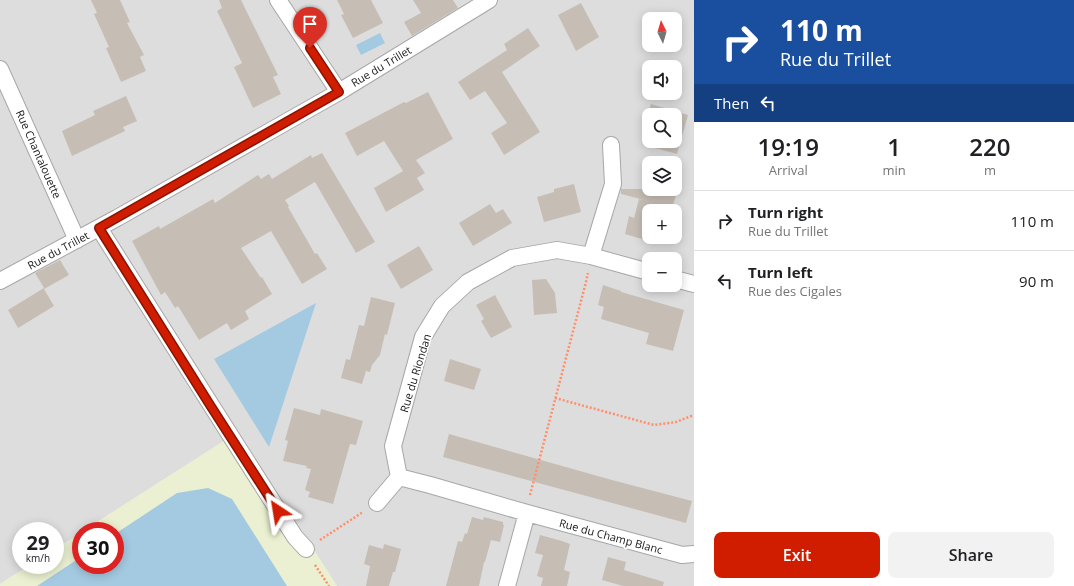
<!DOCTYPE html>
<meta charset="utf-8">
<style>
:root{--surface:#fff;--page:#f2f2f2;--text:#202124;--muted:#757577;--line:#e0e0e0;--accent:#d01d00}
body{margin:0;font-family:"Open Sans",sans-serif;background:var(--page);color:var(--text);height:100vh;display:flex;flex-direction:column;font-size:15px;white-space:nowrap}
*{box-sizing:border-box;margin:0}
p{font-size:13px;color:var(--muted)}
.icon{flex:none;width:22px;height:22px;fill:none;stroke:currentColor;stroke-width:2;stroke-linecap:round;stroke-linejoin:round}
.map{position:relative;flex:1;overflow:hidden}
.sheet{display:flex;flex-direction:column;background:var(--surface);width:380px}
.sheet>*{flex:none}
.top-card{background:#1a4fa0;color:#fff;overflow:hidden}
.needle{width:26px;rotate:355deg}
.fabs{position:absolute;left:642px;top:12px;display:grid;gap:8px}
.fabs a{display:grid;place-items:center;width:40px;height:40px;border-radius:8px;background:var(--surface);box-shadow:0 2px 10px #0003;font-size:20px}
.speed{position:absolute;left:12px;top:522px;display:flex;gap:8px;font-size:20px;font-weight:700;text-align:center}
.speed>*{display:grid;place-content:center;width:52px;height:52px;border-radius:50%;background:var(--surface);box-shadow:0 2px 10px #0003;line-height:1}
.speed small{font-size:10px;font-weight:400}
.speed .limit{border:6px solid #d22;background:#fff;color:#111}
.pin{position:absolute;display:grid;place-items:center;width:34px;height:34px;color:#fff;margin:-41px -17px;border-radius:50% 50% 50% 0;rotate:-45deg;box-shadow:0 0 4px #0007}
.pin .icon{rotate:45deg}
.me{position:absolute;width:44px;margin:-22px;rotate:327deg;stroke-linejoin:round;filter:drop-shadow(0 0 3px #0008)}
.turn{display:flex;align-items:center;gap:14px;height:84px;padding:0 20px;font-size:18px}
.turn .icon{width:52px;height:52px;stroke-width:2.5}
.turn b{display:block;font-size:28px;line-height:34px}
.then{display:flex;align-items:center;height:38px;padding:0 20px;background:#0003;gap:8px;font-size:15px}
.eta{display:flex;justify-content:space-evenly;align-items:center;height:68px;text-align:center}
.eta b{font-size:24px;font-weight:600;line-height:28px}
.action{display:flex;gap:8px;margin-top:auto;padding:8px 20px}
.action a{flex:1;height:46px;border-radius:8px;background:var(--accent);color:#fff;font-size:16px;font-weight:600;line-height:46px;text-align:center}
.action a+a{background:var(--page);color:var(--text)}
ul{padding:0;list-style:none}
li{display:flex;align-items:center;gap:12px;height:60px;padding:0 20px;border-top:1px solid var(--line)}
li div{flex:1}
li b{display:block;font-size:15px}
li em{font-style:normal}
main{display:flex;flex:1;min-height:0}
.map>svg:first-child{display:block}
.residential{fill:#dedddd;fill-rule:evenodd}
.farmland{fill:#eaf0d1}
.water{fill:#a4cae1}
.building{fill:#c6beb5}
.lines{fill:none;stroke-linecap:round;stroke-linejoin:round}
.minor-casing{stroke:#a7a7a7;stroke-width:18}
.path{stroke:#ff8e69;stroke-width:2.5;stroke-dasharray:2 2;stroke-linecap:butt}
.minor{stroke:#fff;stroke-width:16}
.route-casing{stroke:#871300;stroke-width:10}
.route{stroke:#d01d00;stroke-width:7}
.labels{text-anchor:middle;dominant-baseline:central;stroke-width:3.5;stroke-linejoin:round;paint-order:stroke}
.street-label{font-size:11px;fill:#202020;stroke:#fff}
</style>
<main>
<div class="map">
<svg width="694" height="586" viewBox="0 0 694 586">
<rect width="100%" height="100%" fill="#f1efe6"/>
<path class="residential" d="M0 0H694V586H337L238 432 83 531H81V533L55 549V531H21V565H30L0 584ZM649 19H675V45H649ZM649 67H675V93H649ZM649 115H675V141H649ZM649 163H675V189H649ZM649 211H675V237H649ZM649 259H675V285H649Z"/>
<path class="farmland" d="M238 432 337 586H0V584L30 565H55V549L81 533V565H115V531H83Z"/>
<path class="water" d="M380 33 385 43 361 55 356 45Z
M316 303 269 447 214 359Z
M208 488 232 499 287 586H37L81 557V565H115V534L177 493Z"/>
<path class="building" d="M91 0H120L130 22 127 23 144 55 140 57 146 71 121 82 106 48 109 47 94 14 97 13Z
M219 0H241L278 75 273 77 281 94 253 108 234 67 242 63 217 11 222 8Z
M337 0H371L383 23 353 38 341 15 344 14Z
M413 0H453L458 8 412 36 404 22 421 13Z
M581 3 599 37 576 51 558 15Z
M528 28 540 46 502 72 540 132 504 155 491 133 507 123 485 91 470 100 458 82 507 50 504 44Z
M428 92 453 139 416 160 425 173 417 178 424 190 386 212 374 188 403 171 384 141 357 156 345 133 404 102 406 103Z
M126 96 137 121 123 127 125 131 72 156 62 131 95 115 93 111Z
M651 104 688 115 677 154 655 148 657 141H675V115H649V128L643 127Z
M322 153 375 242 356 253 315 182 285 200 289 206 288 207 315 254 317 253 327 269 302 284 271 231 241 248 261 278 262 277 272 294 245 311 249 319 231 330 227 323 199 340 178 306 175 308 165 292 161 295 132 241 159 226 160 229 213 199 215 203 258 175 261 179 269 174 272 179 311 155 312 158Z
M574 184 581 212 544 222 537 197 554 192V189Z
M621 189H678L672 208 662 205 661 211H649V237H654L652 242 625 234 629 216 634 218 639 199 648 201 621 194Z
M490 204 496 213 503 209 512 223 473 246 459 223Z
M419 246 433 270 401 289 387 265Z
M60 260 69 275 44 289 54 306 18 328 8 310 44 288 35 273Z
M546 279 555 293 557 313 534 315 532 280Z
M603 285 621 291V292L684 310 673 351 646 344 649 333 601 319 604 307 598 305Z
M495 295 512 327 491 338 481 321 484 319 476 305Z
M371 297 395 303 387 335 385 334 380 355 372 365 370 372 366 371 362 384 341 378 346 359 350 360 359 325 364 326Z
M450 359 481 369 474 390 444 381Z
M294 408 320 415 321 409 363 421 356 445 350 444 333 504 308 497 310 492 305 490 311 469 306 468 307 466 283 461 288 441 285 440Z
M449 434 612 480 692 501 686 523 443 457Z
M472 517 483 520 484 517 503 522V525H504L500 542 491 540 485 562H484L479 586H446L458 541 462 542 465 533 467 534Z
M540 535 562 541 570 544 564 570 570 572 567 586H541L543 578 537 576 543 555 535 553Z
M384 544 401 549 395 572H393L389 586H366L370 566 364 564 369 545 383 549Z
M608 557 626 562 624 570 664 582 663 586H623L602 580Z"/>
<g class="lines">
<defs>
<path id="minor" d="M278 0 339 92
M0 69 77 240
M99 228 211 405 295 537 306 549
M591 256 613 184 611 145
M675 279 694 284
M0 281 117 218 339 92 489 0
M399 477 430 485 527 513 682 555 694 554
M377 503 399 477 393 446 423 337 442 306 468 282 512 258 557 250 591 256 649 272
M507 586 527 513"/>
</defs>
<use href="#minor" class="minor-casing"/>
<path class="path" d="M555 398 654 425 676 422 694 415
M530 495 586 282 588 273
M320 540 363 512
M315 565 329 586"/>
<use href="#minor" class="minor"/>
</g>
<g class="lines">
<defs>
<path id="route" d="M278 511 210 405 99 228 339 92 310 48"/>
</defs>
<use href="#route" class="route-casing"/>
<use href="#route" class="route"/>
</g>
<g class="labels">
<g class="street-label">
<text transform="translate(381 66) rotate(-31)">Rue du Trillet</text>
<text transform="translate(39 154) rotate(66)">Rue Chantalouette</text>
<text transform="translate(58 250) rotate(-28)">Rue du Trillet</text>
<text transform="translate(415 373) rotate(-73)">Rue du Riondan</text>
<text transform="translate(611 536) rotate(15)">Rue du Champ Blanc</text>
</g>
</g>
</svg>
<div class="fabs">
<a><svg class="needle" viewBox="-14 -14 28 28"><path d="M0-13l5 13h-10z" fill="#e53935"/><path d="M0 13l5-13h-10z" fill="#757577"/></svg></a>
<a><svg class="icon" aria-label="sound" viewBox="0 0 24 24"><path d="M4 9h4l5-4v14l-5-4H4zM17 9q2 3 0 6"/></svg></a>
<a><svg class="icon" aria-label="search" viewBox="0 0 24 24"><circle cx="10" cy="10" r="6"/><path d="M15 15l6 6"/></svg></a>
<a><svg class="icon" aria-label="layers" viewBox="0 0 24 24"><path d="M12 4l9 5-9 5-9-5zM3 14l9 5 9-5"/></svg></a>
<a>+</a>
<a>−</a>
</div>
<div class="speed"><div>29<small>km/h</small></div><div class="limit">30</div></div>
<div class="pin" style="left:310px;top:48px;background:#d93025"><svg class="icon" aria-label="arrive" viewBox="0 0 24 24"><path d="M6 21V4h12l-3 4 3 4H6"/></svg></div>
<svg class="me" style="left:278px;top:511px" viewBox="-20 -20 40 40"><path d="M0-17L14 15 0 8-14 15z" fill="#d01d00" stroke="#fff" stroke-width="4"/></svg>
</div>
<section class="sheet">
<div class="top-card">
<div class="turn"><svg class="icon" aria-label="right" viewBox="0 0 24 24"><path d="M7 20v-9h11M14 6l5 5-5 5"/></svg><div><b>110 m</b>Rue du Trillet</div></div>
<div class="then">Then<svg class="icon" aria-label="left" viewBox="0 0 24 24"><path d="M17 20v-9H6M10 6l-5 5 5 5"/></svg></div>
</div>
<div class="eta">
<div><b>19:19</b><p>Arrival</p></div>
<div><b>1</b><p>min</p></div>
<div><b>220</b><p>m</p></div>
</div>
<ul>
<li><svg class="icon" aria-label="right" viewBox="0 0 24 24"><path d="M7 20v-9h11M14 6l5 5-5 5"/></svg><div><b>Turn right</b><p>Rue du Trillet</p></div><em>110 m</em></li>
<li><svg class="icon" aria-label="left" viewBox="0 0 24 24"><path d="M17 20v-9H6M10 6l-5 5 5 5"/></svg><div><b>Turn left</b><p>Rue des Cigales</p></div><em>90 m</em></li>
</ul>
<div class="action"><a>Exit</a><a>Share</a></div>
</section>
</main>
